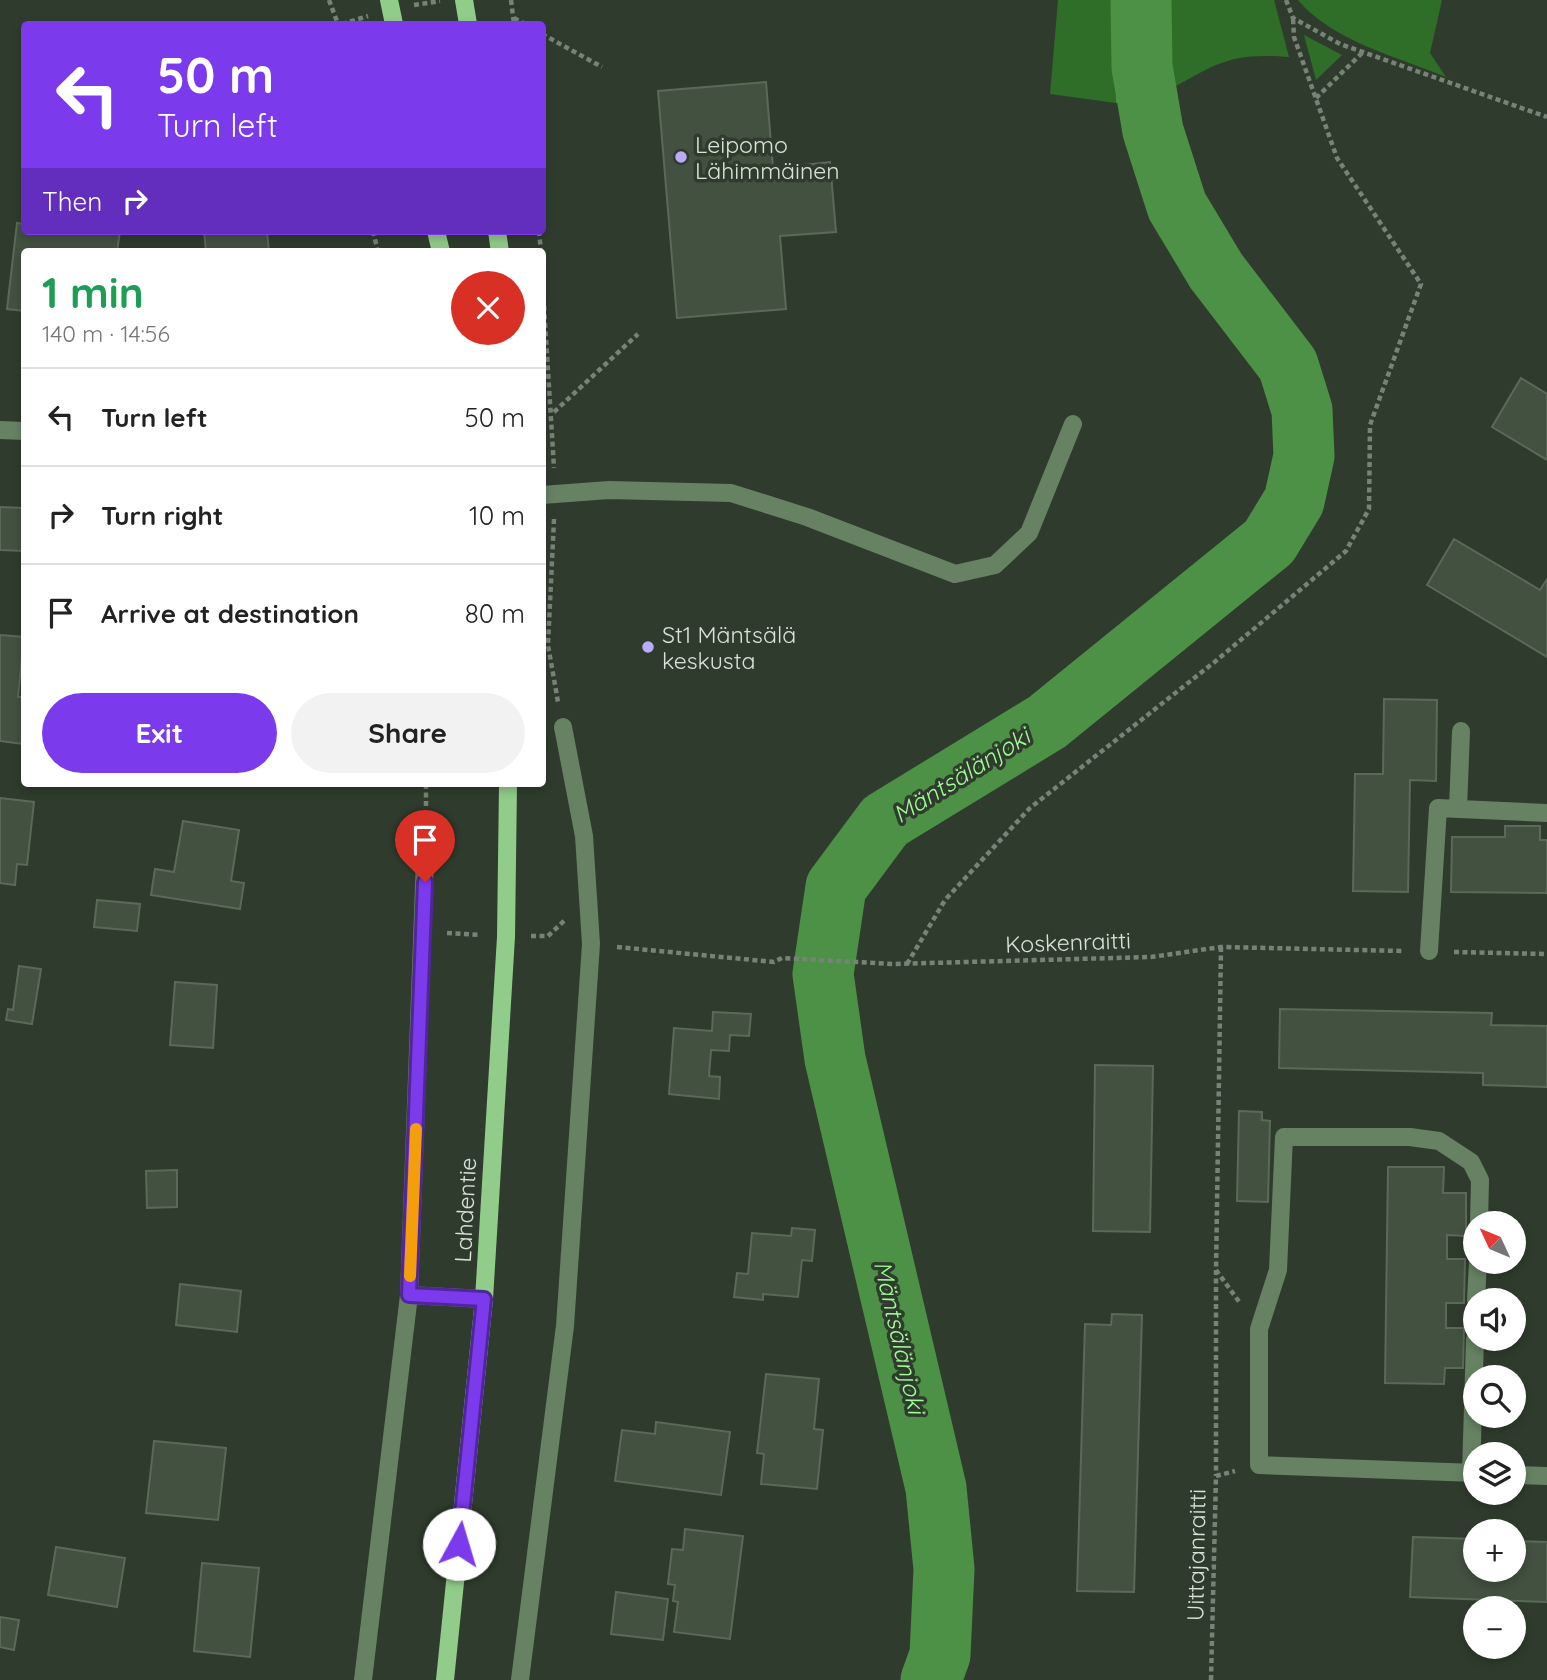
<!DOCTYPE html>
<meta charset="utf-8">
<style>
:root{--surface:#fff;--page:#f2f2f2;--text:#222;--muted:#767676;--line:#e0e0e0;--accent:#7c3aed}
body{margin:0;font-family:Quicksand,sans-serif;background:var(--page);color:var(--text);height:100vh;display:flex;flex-direction:column;font-size:26px;white-space:nowrap}
*{box-sizing:border-box;margin:0}
p{font-size:23px;color:var(--muted)}
.icon{flex:none;width:38px;height:38px;fill:none;stroke:currentColor;stroke-width:2;stroke-linecap:round;stroke-linejoin:round}
.map{position:relative;flex:1;overflow:hidden}
.details{position:absolute;left:21px;top:248px;width:525px;height:539px;display:flex;flex-direction:column;background:var(--surface);border-radius:7px;box-shadow:0 4px 10px #0003}
.details>*{flex:none}
.banner{position:absolute;left:21px;top:21px;width:525px;height:214px;border-radius:7px;box-shadow:0 4px 10px #0003;background:#7c3aed;color:#fff;overflow:hidden}
.needle{width:46px;rotate:314deg}
.controls{position:absolute;left:1463px;top:1211px;display:grid;gap:14px}
.controls a{display:grid;place-items:center;width:63px;height:63px;border-radius:50%;background:var(--surface);box-shadow:0 4px 10px #0003;font-size:35px}
.pin{position:absolute;display:grid;place-items:center;width:60px;height:60px;color:#fff;margin:-72px -30px;border-radius:50% 50% 50% 0;rotate:-45deg;box-shadow:0 0 7px #0007}
.pin .icon{rotate:45deg}
.me{position:absolute;width:77px;margin:-38px;rotate:6deg;stroke-linejoin:round;filter:drop-shadow(0 0 5px #0008)}
.turn{display:flex;align-items:center;gap:24px;height:147px;padding:0 21px;font-size:32px}
.turn .icon{width:91px;height:91px;stroke-width:2.5}
.turn b{display:block;font-size:49px;line-height:60px}
.then{display:flex;align-items:center;height:66px;padding:0 21px;background:#0003;gap:14px;font-size:26px}
.round{display:grid;place-items:center;flex:none;width:74px;height:74px;border-radius:37px;background:var(--page)}
.headline{display:flex;align-items:center;justify-content:space-between;height:119px;padding:0 21px}
h1{font-size:42px;font-weight:700;line-height:52px;color:#1e9e55}
.action{display:flex;gap:14px;margin-top:auto;padding:14px 21px}
.action a{flex:1;height:80px;border-radius:42px;background:var(--accent);color:#fff;font-size:28px;font-weight:700;line-height:80px;text-align:center}
.action a+a{background:var(--page);color:var(--text)}
ul{padding:0;list-style:none}
li{display:flex;align-items:center;gap:21px;height:98px;padding:0 21px;border-top:2px solid var(--line)}
li div{flex:1}
li b{display:block;font-size:26px}
li em{font-style:normal}
.map>svg:first-child{display:block}
.green{fill:#2e6e29}
.water{fill:#4d9146}
.lines{fill:none;stroke-linecap:round;stroke-linejoin:round}
.river{stroke:#4d9146;stroke-width:61}
.building{fill:#435141;stroke:#5b6959;stroke-width:2}
.path{stroke:#788377;stroke-width:4.5;stroke-dasharray:5 3.5;stroke-linecap:butt}
.minor{stroke:#668263;stroke-width:18}
.major{stroke:#91cc8a;stroke-width:18}
.route-casing{stroke:#51269a;stroke-width:18}
.route{stroke:#7c3aed;stroke-width:12}
.slow{stroke:#f59e0b;stroke-width:12}
.poi-dot{fill:#b9abf7;stroke:#2f3c2d;stroke-width:2.5}
.labels{text-anchor:middle;dominant-baseline:central;stroke-width:7;stroke-linejoin:round;paint-order:stroke}
.poi-label{font-size:23px;fill:#d9e1d8;stroke:#2f3c2d;text-anchor:start}
.street-label{font-size:23px;fill:#d9e1d8;stroke:#2f3c2d}
.water-label{font-size:24px;font-style:italic;fill:#a1fc98;stroke:#2f3c2d}
</style>
<div class="map">
<svg width="1547" height="1680" viewBox="0 0 1547 1680">
<rect width="100%" height="100%" fill="#2f3c2d"/>
<path class="green" d="M1058 0H1115L1116 103 1050 94Z
M1153 0H1274L1289 57C1229 52 1216 64 1165 92L1152 34Z
M1298 0H1442L1430 53 1446 77C1398 57 1332 41 1298 0Z
M1304 35 1342 55 1316 80Z"/>
<path class="water" d="M1115 0H1153L1152 34 1165 92 1116 103Z"/>
<g class="lines">
<path class="river" d="M931 1680 940 1655 944 1569 936 1488 835 1059 823 974 836 887 885 821 1047 722 1269 542 1294 501 1304 456 1302 410 1288 365 1216 271 1177 206 1153 131 1142 67 1141 0"/>
</g>
<path class="building" d="M766 82 773 168 830 162 836 232 780 236 786 309 677 318 658 91Z
M17 223 24 224V231H120L117 252H24V311L7 309Z
M204 231H267L269 252H206Z
M1521 378 1547 394V460L1492 427Z
M0 507 24 508V551L0 550Z
M1454 539 1540 590 1547 579V657L1427 585Z
M0 635 24 637 18 697H24V744L0 741Z
M1384 699 1437 700 1436 781 1410 780 1408 892 1353 891 1355 774H1383Z
M0 798 34 802 27 865 17 864 15 885 0 883Z
M183 821 239 830 231 881 244 883 240 909 151 895 155 869 174 872Z
M1505 826H1540V840H1547V893L1451 892 1452 837H1505Z
M97 900 140 904 137 931 94 927Z
M19 966 41 969 32 1024 6 1020 8 1009 13 1010Z
M175 982 217 985 213 1048 170 1045Z
M1280 1009 1492 1013 1491 1025 1547 1026V1087L1483 1085V1073L1279 1068Z
M713 1012 751 1014 749 1036 730 1035 729 1051 711 1050 709 1076 720 1077 719 1099 669 1094 674 1028 712 1031Z
M1095 1065 1153 1066 1150 1232 1093 1231Z
M1239 1111 1262 1112V1120L1270 1121 1268 1202 1237 1201Z
M1388 1167H1444L1443 1193H1466V1236L1447 1235V1259H1465L1464 1303H1446V1328H1464L1463 1368H1445L1444 1384 1385 1383Z
M177 1170V1207L147 1208 146 1171Z
M792 1228 815 1230 812 1261 802 1260 798 1297 763 1294V1300L734 1297 737 1273 748 1274 752 1233 791 1236Z
M180 1284 241 1291 237 1332 176 1325Z
M1112 1314 1142 1315 1134 1592 1077 1591 1085 1324 1111 1325Z
M766 1374 819 1379 814 1429 823 1430 817 1489 761 1484 764 1454 757 1453Z
M656 1422 730 1432 721 1495 615 1481 622 1430 655 1434Z
M154 1441 226 1448 218 1520 146 1513Z
M685 1529 743 1536 730 1639 674 1632 678 1602 673 1601 675 1585 668 1584 672 1549 683 1550Z
M1413 1537 1475 1539V1570H1514V1541L1547 1542V1602L1410 1597Z
M56 1547 125 1558 117 1607 48 1595Z
M202 1563 259 1568 250 1657 194 1651Z
M616 1592 668 1599 663 1640 611 1634Z
M0 1617 19 1620 14 1650 0 1647Z"/>
<g class="lines">
<path class="path" d="M329 0 338 24
M511 0 514 24
M1286 0 1293 18 1340 44 1547 117
M414 5 440 1
M514 18 525 24
M342 24 368 16
M542 34 602 67
M1316 98 1363 52
M373 231 378 252
M539 231 541 252
M542 272 554 468
M554 412 638 334
M554 519 548 645 558 702
M426 784V808
M447 933 480 935
M531 936H548L565 920
M617 947 774 962 782 958 893 964 1151 957 1221 947 1403 951
M1221 947 1216 1270 1240 1303
M1454 952 1547 954
M907 964 945 900 1030 808 1217 660 1346 551 1369 509 1370 425 1421 284 1337 158 1294 37 1293 18
M1216 1270V1476
M1211 1680 1216 1476 1235 1471"/>
<path class="minor" d="M0 430 24 431
M542 495 609 490 731 493 807 517 955 574 995 565 1029 533 1073 424
M1458 809 1461 731
M1429 951 1438 808 1547 813
M409 1295 484 1299
M1476 1300 1478 1262
M1471 1473 1475 1339
M1475 1473 1259 1465V1329L1278 1270 1284 1137H1410L1439 1141 1471 1162 1480 1180 1479 1223
M1514 1475 1547 1476
M363 1680 409 1295 426 832
M520 1680 565 1326 591 944 584 836 563 727"/>
<path class="major" d="M389 0 394 24
M464 0 468 24
M436 231 441 252
M497 231 500 252
M445 1680 484 1299 506 937 508 784"/>
</g>
<g class="lines">
<defs>
<path id="route" d="M425 882 409 1295 484 1299 459 1544"/>
</defs>
<use href="#route" class="route-casing"/>
<use href="#route" class="route"/>
<path class="slow" d="M410 1276 416 1129"/>
</g>
<g class="poi-dot">
<circle cx="681" cy="157" r="7"/>
<circle cx="648" cy="647" r="7"/>
</g>
<g class="labels">
<g class="poi-label">
<text x="695" y="144">Leipomo<tspan x="695" dy="26">Lähimmäinen</tspan></text>
<text x="662" y="634">St1 Mäntsälä<tspan x="662" dy="26">keskusta</tspan></text>
</g>
<g class="street-label">
<text transform="translate(1068 942) rotate(-2)">Koskenraitti</text>
<text transform="translate(465 1210) rotate(-87)">Lahdentie</text>
<text transform="translate(1196 1555) rotate(-89)">Uittajanraitti</text>
</g>
<g class="water-label">
<text transform="translate(961 775) rotate(-32)">Mäntsälänjoki</text>
<text transform="translate(900 1337) rotate(77)">Mäntsälänjoki</text>
</g>
</g>
</svg>
<div class="controls">
<a><svg class="needle" viewBox="-14 -14 28 28"><path d="M0-13l5 13h-10z" fill="#e53935"/><path d="M0 13l5-13h-10z" fill="#767676"/></svg></a>
<a><svg class="icon" aria-label="sound" viewBox="0 0 24 24"><path d="M4 9h4l5-4v14l-5-4H4zM17 9q2 3 0 6"/></svg></a>
<a><svg class="icon" aria-label="search" viewBox="0 0 24 24"><circle cx="10" cy="10" r="6"/><path d="M15 15l6 6"/></svg></a>
<a><svg class="icon" aria-label="layers" viewBox="0 0 24 24"><path d="M12 4l9 5-9 5-9-5zM3 14l9 5 9-5"/></svg></a>
<a>+</a>
<a>−</a>
</div>
<div class="pin" style="left:425px;top:882px;background:#d93025"><svg class="icon" aria-label="arrive" viewBox="0 0 24 24"><path d="M6 21V4h12l-3 4 3 4H6"/></svg></div>
<svg class="me" style="left:459px;top:1544px" viewBox="-20 -20 40 40"><circle r="19" fill="#fff"/><path d="M0-13L10 11 0 6-10 11z" fill="#7c3aed"/></svg>
<div class="banner">
<div class="turn"><svg class="icon" aria-label="left" viewBox="0 0 24 24"><path d="M17 20v-9H6M10 6l-5 5 5 5"/></svg><div><b>50 m</b>Turn left</div></div>
<div class="then">Then<svg class="icon" aria-label="right" viewBox="0 0 24 24"><path d="M7 20v-9h11M14 6l5 5-5 5"/></svg></div>
</div>
<section class="details">
<div class="headline"><div><h1>1 min</h1><p>140 m · 14:56</p></div><a class="round" style="background:#d93025;color:#fff"><svg class="icon" aria-label="close" viewBox="0 0 24 24"><path d="M6 6l12 12M18 6L6 18"/></svg></a></div>
<ul>
<li><svg class="icon" aria-label="left" viewBox="0 0 24 24"><path d="M17 20v-9H6M10 6l-5 5 5 5"/></svg><div><b>Turn left</b></div><em>50 m</em></li>
<li><svg class="icon" aria-label="right" viewBox="0 0 24 24"><path d="M7 20v-9h11M14 6l5 5-5 5"/></svg><div><b>Turn right</b></div><em>10 m</em></li>
<li><svg class="icon" aria-label="arrive" viewBox="0 0 24 24"><path d="M6 21V4h12l-3 4 3 4H6"/></svg><div><b>Arrive at destination</b></div><em>80 m</em></li>
</ul>
<div class="action"><a>Exit</a><a>Share</a></div>
</section>
</div>
